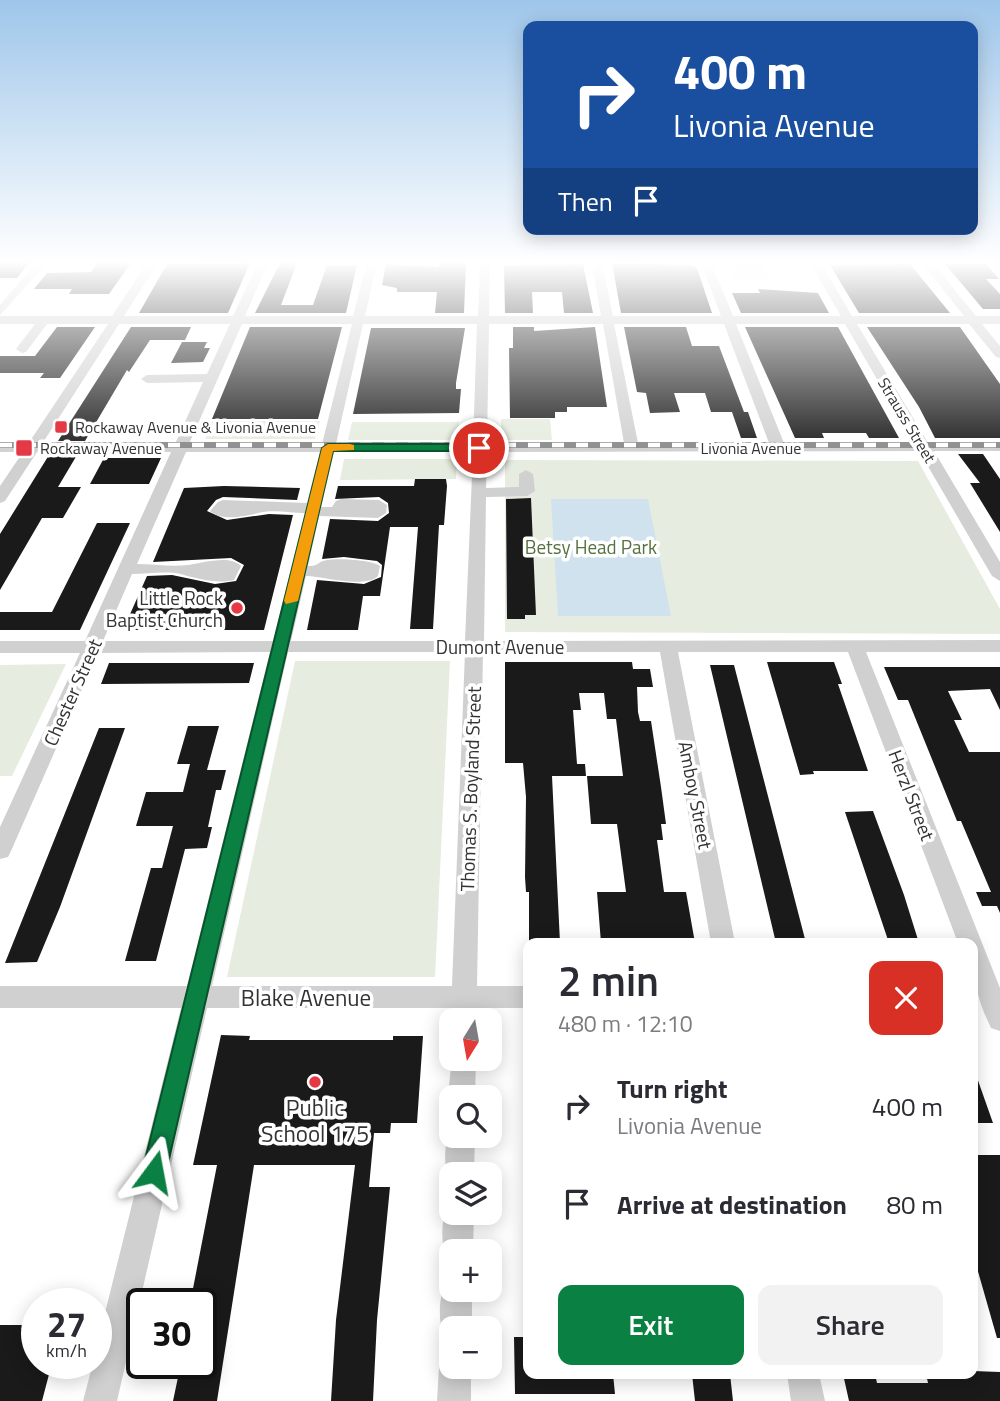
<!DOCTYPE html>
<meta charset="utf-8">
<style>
:root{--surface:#fff;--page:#f2f2f3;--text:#2b2b33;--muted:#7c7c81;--accent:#0b8043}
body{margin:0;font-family:"Titillium Web",sans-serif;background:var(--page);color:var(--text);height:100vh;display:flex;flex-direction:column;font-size:26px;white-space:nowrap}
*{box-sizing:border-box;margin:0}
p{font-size:23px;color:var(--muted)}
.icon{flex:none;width:38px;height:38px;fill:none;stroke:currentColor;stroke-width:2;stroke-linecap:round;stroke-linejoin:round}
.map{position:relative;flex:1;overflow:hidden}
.details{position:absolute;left:523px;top:938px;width:455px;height:441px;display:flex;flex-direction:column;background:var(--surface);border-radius:14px;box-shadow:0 4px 18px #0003}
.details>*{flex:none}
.banner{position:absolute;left:523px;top:21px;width:455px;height:214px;border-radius:14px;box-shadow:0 4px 18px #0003;background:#1a4fa0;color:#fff;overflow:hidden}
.needle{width:46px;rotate:191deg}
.fabs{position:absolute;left:439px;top:1008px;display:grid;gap:14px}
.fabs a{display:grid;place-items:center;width:63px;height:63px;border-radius:14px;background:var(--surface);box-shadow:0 4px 18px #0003;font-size:35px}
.speed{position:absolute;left:21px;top:1288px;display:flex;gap:14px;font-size:35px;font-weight:700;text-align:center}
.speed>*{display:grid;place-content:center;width:91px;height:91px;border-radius:50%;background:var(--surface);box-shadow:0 4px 18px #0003;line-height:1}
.speed small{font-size:18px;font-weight:400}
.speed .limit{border:4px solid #111;border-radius:10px;background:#fff;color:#111}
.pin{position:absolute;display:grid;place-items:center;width:60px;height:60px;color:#fff;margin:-30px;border:4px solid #fff;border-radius:50%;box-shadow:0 2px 7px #0007}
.me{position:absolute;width:77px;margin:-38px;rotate:13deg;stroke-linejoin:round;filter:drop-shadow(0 0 5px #0008)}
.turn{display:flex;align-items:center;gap:24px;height:147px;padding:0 35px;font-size:32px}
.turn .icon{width:91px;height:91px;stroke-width:2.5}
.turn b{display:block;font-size:49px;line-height:60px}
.then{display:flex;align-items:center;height:66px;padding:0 35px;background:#0003;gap:14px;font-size:26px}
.round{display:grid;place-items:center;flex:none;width:74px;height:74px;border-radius:14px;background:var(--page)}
.headline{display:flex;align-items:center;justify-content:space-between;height:119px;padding:0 35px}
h1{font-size:42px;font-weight:600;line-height:52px}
.cta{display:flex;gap:14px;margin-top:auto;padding:14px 35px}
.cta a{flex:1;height:80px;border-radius:14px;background:var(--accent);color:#fff;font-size:28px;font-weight:600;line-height:80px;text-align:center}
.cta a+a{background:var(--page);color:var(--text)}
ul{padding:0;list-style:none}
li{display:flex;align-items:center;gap:21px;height:98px;padding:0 35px}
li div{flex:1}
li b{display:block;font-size:26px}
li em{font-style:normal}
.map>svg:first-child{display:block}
.green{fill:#e6ecdf}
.water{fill:#cfe2ee}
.building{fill:#1a1a1a}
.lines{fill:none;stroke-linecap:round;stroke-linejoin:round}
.minor{fill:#d0d0d0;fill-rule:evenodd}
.rail-casing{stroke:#888;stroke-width:6}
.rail{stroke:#fff;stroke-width:4.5;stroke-dasharray:12;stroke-linecap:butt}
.route{fill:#0b8043;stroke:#07532c;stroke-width:2}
.slow{fill:#f59e0b}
.poi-dot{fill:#e63946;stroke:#fff;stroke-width:2.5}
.labels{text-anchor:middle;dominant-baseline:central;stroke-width:7;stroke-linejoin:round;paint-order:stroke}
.far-street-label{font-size:16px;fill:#333;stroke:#fff}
.far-poi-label{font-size:16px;fill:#333;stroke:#fff;text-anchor:start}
.park-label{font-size:19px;fill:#56703f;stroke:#fff}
.poi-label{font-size:19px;fill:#333;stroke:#fff;text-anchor:end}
.street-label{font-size:19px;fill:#333;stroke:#fff}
.near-street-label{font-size:23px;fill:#333;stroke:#fff}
.near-poi-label{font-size:23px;fill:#333;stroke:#fff}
</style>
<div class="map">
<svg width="1000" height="1401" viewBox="0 0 1000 1401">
<rect width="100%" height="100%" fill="#fff"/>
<path class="green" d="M727 263H762L770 279H734Z
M501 419H550L552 440H501Z
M212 421H320L315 439H205Z
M352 422H459L458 440H348Z
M344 459H457L456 479 340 480Z
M505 460 918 461 1000 609V634L505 632Z
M295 661H450L435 977H227Z
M66 664 12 776H0V665Z"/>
<path class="water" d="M551 499H648L671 616H558Z"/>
<path class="building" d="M0 263H29L17 278H0Z
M97 263H131L109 294H69L72 289H34L47 273 91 272Z
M250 263 228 313H139L167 264Z
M280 263H297L281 305H313L327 265H357L346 313H255Z
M439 263H466L464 313H435L437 292H397V288L382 285 386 264 439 267Z
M612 263 692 265 697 268 712 313H621Z
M583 264 593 313H564L562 292H532L533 313H505L504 265Z
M910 264 950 313H859L830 265Z
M945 264H986L999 279H986L1000 294V309H983Z
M758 289 818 293 829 313H741L732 293H760Z
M57 327H95L60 378H40L44 373H0V356H35Z
M131 327H191L185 340H150L129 372 127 370 85 441H58Z
M250 327H342L318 419H212Z
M513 327H534V331L595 327 607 407H567V412H555V418H510L509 348H513Z
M624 327H686L692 346H719L744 412H748L757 438H741L732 412H711L705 393H674L680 412 650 413 646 393 637 392Z
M745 327H838L899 438H869L866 433H822L824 438H795Z
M867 327H960L1000 384V438H935L919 407Z
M371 328H465L456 383V389H461L459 413 353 414Z
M182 342H207L204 348H210L203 362 171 363Z
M958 454H983L1000 479V532L970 483H980Z
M49 455H77L58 487H81L63 518H42L0 590V534Z
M104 458H161L149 484H90Z
M415 479H446L447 486 444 525H439L433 629H410L418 527H390L380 596H363L358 630H307L317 580 364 584 381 577 382 565 377 561 344 557 322 559 330 519 378 521 389 513 388 503 379 497 335 499 338 486H414Z
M224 486 300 488 297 500 223 497 216 500 207 511 227 520 269 514 293 515 264 630H123L147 576 172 575 215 584 236 581 244 565 231 558 153 562 184 488Z
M531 498 536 615H525V619H507L506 499Z
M97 523H130L80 630H0V612H52Z
M505 662H632L633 669H650L653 687H637L638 712 640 721H651L661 787 666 824H661L663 840H657L664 892H686L695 943H601L597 892H626L617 824H591L587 776H623L616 719H607L604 693H579L581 710H573L577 764H585L586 776H552L560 943H529V892H526L525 877 526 797 523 763H505Z
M767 662H834L842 684H838L868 771H813L814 774 800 775Z
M109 663H254L249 683 101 684Z
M710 665H734L806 943H776Z
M884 667H1000V710L990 689 948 691 962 720H954L969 752H1000V913L997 906H982L976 892H991L961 821H957L908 700H898Z
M188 726H219L207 770H226L221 790H216L208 827H212L207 848 185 849 156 961H125L151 868H162L173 826H136L146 792H183L190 764H177Z
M99 728H125L60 907 37 962 5 963Z
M873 811 904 895 919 943H889L845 812Z
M221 1035 250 1036 249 1040H393V1036H423L417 1123H391L390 1133H374L369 1187H390L377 1320 373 1401H331L336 1320 355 1165H254L217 1401H173L181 1363H201V1304H190L217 1165H193Z
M973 1072H975L993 1123H973Z
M973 1155H1000V1338H997L973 1254Z
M0 1325H37V1363H52L42 1401H0Z
M514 1337H528V1374H613L615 1394H515Z
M973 1371 1000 1372V1401H849L843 1374H875L877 1383H928L926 1374Z
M692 1374H730L733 1401H695Z"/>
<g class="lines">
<path class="minor" d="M36 263H47L0 315V305Z
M147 263H158L124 316H233L258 263H268L245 316H353L367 263H377L365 316H478L480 263H490L489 316H601L592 263H602L613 316H721L701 263H711L733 316H841L810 263H821L852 316H964L922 263H933L976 316H1000V324H982L1000 346V358L996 357 969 324H857L928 443H1000V451H934L1000 562V581L992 576 919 451 502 452 495 449 487 452 486 488 519 487V474L526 470 533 474 535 491 527 496 486 497 484 641 1000 640V652H866L1000 988V1031L991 1028C976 997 973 977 973 943H958L848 652H678L735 943H711L660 652H483L477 986H528V1008H477V1020L452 1021V1008H207L117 1401H83L93 1363H96V1349L181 1008H0V986H187L270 652 98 653 11 851 8 857 0 859V827L80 653H0V641H85L171 452H37L5 501 0 503V486L23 452H0V444H28L108 324H47L26 352 22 353 16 349 35 324H0V316H112ZM119 324H230L207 374 147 375 141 379 147 383 203 382 175 444H42ZM242 324H352L322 444H189ZM363 324H477L473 444H336ZM489 324H603L624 443 502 444 495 447 487 444ZM614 324H724L769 443H638ZM736 324H845L914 443H784ZM186 452H320L307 503 223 500 218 502 210 511C222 522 246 516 258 513 271 509 291 513 305 513L273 641H103L132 574C148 574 170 570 184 575 199 579 217 584 234 580L241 566C230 554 202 563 188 565 172 567 153 564 137 564ZM334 452H473L465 641H291L306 576C322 576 365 589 378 576L380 566C374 560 332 557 323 561 316 564 317 566 308 566L319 516 378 518 386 513 387 505 379 500 341 499 336 501 332 507H321ZM288 652H465L452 986H212Z
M452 1055V1059H476L475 1097H452V1104L448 1097Z
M451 1127 452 1136H475L474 1174H452V1185C442 1171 444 1142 451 1127Z
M452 1201V1213H474L473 1251H452V1263L447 1262C441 1246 439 1213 452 1201Z
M452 1277V1290H472V1328H452V1342L445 1339C437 1321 439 1297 446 1279Z
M452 1352V1367H471V1401H437L439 1367 444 1356Z
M787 1374H819L825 1401H791Z"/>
<defs>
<path id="rail" d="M0 445H1000"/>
</defs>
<use href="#rail" class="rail-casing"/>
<use href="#rail" class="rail"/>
</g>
<linearGradient id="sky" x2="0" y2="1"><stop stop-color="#9ec6ea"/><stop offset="0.57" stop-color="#fff"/><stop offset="1" stop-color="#fff" stop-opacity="0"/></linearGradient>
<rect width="1000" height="460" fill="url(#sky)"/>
<path class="route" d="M328 444H479L485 448 479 451H333L166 1172 163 1180 154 1184 146 1180 142 1172 322 448Z"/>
<path class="slow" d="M350 444 354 445V450L333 451 298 601 286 604 284 601 322 448 328 444Z"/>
<g class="poi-dot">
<rect x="54" y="420" width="14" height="14" rx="3.5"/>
<rect x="15" y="439" width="18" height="18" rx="3.5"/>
<circle cx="237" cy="608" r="7"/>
<circle cx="315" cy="1082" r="7"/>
</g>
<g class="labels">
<g class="far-street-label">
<text transform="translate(907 420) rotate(59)">Strauss Street</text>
<text x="751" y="448">Livonia Avenue</text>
</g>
<g class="far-poi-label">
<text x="75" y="427">Rockaway Avenue &amp; Livonia Avenue</text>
<text x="40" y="448">Rockaway Avenue</text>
</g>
<g class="park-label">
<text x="591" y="546">Betsy Head Park</text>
</g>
<g class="poi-label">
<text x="223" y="597">Little Rock<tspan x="223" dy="22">Baptist Church</tspan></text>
</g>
<g class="street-label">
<text x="500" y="646">Dumont Avenue</text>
<text transform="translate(72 692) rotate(-66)">Chester Street</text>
<text transform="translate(470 789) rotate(-88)">Thomas S. Boyland Street</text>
<text transform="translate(696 795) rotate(79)">Amboy Street</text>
<text transform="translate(912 795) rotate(69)">Herzl Street</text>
</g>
<g class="near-street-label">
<text x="306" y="997">Blake Avenue</text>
</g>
<g class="near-poi-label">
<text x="315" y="1107">Public<tspan x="315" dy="26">School 175</tspan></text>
</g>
</g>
</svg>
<div class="fabs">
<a><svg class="needle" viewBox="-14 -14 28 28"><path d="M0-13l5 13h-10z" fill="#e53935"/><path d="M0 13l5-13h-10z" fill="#7c7c81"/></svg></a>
<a><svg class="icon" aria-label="search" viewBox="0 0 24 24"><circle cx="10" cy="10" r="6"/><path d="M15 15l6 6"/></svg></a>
<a><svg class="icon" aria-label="layers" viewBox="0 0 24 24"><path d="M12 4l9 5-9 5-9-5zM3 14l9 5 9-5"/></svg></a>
<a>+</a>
<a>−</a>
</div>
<div class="speed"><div>27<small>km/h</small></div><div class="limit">30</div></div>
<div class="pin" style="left:479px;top:448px;background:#d93025"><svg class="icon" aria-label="arrive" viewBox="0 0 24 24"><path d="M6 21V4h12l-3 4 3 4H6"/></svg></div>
<svg class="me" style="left:154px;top:1172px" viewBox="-20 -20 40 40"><path d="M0-17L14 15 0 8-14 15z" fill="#0b8043" stroke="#fff" stroke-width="4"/></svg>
<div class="banner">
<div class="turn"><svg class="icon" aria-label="right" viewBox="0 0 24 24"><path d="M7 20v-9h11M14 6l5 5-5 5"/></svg><div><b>400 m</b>Livonia Avenue</div></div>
<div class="then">Then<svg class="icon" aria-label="arrive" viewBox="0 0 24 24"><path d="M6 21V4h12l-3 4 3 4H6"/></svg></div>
</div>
<section class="details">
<div class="headline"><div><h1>2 min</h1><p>480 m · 12:10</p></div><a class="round" style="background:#d93025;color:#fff"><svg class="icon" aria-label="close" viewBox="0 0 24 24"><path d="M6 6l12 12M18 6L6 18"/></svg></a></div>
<ul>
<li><svg class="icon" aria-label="right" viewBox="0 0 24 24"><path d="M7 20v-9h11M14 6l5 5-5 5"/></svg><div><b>Turn right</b><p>Livonia Avenue</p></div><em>400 m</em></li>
<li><svg class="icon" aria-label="arrive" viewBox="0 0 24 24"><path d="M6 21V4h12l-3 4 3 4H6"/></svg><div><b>Arrive at destination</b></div><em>80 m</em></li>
</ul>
<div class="cta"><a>Exit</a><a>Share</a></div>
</section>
</div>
